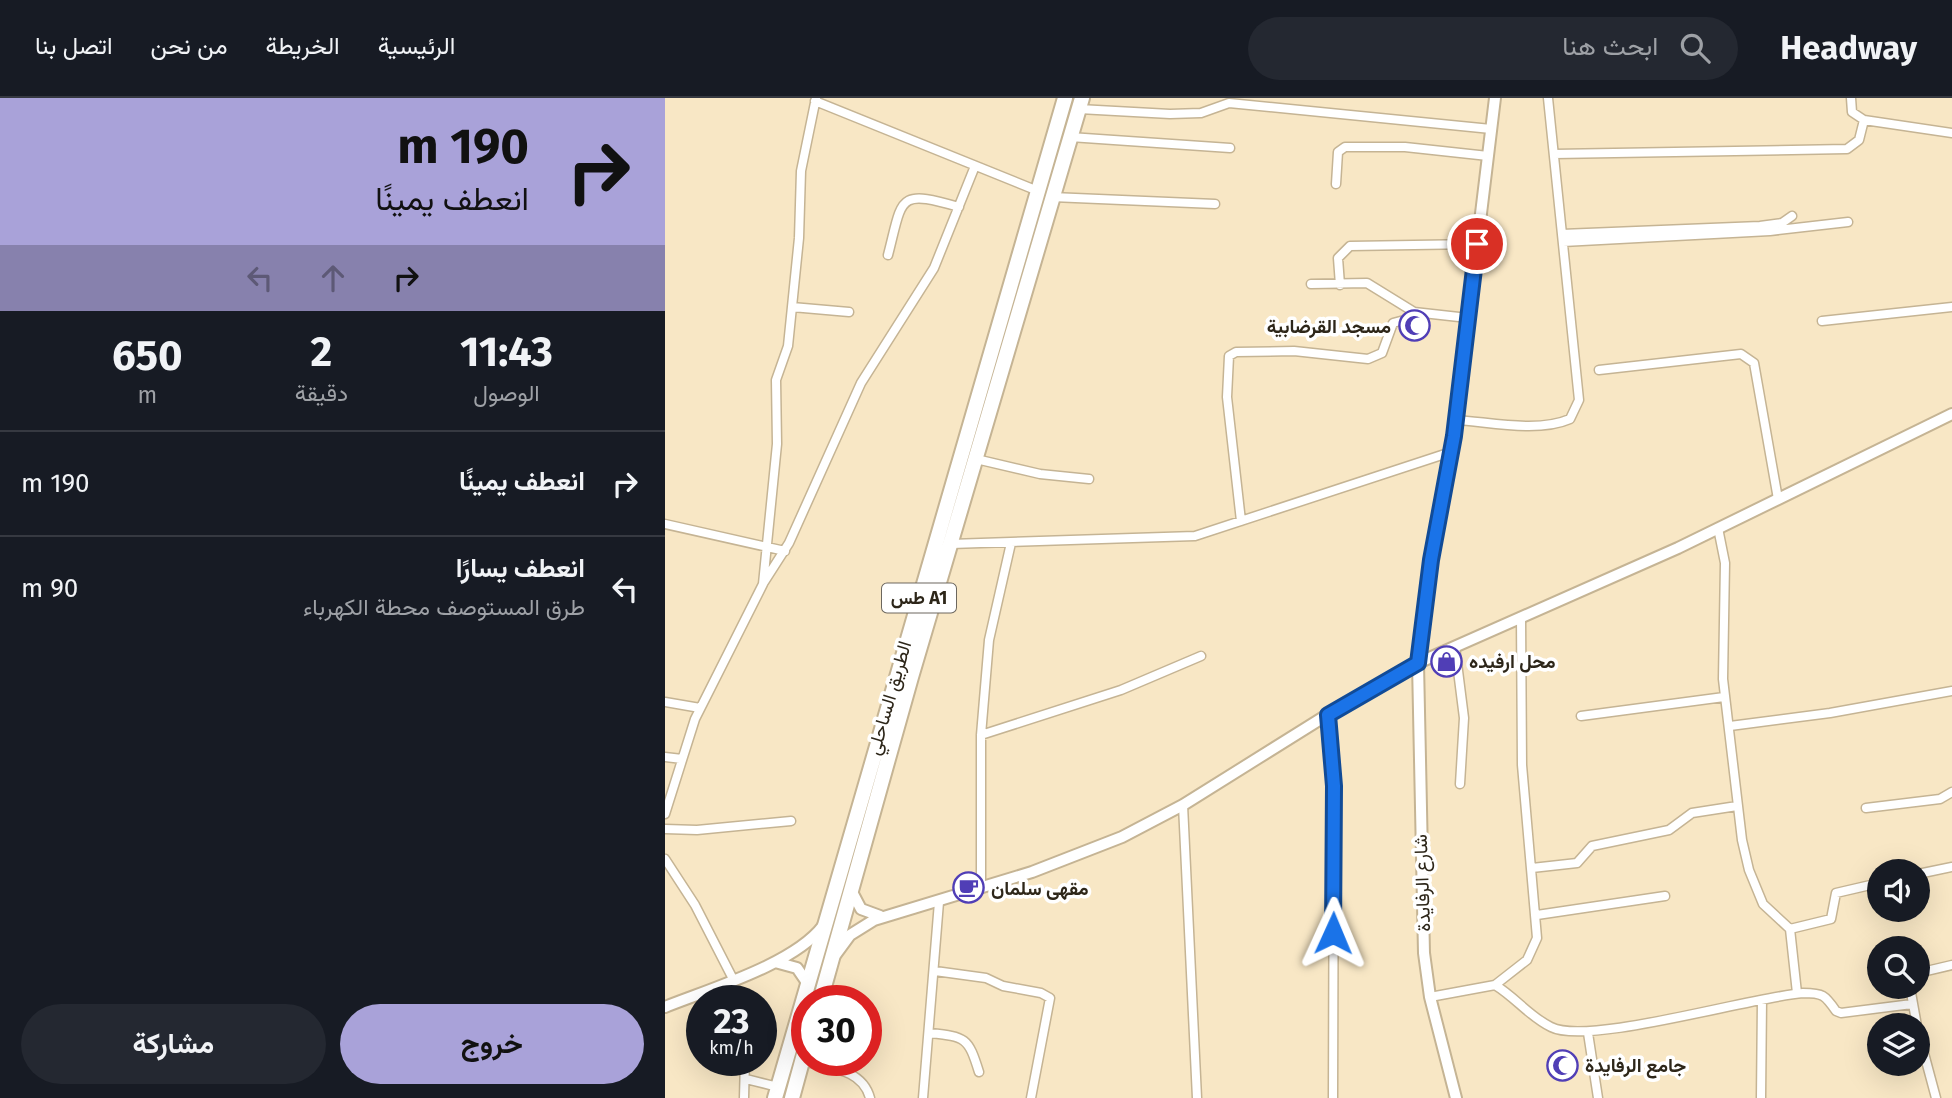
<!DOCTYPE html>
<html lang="ar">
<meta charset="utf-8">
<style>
:root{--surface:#171b24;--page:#242831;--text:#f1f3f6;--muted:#9ea1a6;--line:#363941;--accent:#a9a2d9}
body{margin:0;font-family:"Fira Sans",Vazirmatn,sans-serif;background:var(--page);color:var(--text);direction:rtl;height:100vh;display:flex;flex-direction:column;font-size:26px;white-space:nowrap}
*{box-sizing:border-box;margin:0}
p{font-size:23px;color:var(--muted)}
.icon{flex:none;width:38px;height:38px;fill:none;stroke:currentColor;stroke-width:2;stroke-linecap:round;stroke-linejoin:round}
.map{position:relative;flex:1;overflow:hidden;direction:ltr}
.sheet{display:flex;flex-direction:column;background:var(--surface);width:665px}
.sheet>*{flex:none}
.guide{background:#a9a2d9;color:#111;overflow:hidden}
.fabs{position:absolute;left:1202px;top:761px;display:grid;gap:14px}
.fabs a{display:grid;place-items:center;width:63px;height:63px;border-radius:50%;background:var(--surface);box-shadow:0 7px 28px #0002;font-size:35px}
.speed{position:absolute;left:21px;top:887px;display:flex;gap:14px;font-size:35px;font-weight:700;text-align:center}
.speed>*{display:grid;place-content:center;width:91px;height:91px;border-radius:50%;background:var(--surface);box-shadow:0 7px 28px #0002;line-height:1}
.speed small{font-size:18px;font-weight:400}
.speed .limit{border:10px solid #d22;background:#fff;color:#111}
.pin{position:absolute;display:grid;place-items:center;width:60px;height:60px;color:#fff;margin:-30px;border:4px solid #fff;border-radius:50%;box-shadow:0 2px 7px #0007}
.me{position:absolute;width:77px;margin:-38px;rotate:1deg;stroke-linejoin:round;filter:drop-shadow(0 0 5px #0008)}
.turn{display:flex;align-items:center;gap:24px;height:147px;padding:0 21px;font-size:32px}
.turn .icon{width:91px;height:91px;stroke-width:2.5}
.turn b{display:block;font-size:49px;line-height:60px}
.lanes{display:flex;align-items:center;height:66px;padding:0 21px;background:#0003;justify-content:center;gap:35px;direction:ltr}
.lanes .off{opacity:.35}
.eta{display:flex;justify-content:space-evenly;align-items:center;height:119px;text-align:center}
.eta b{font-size:42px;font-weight:700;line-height:49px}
.primary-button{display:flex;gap:14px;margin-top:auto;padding:14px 21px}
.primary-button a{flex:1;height:80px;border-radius:42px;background:var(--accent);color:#111;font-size:28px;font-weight:700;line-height:80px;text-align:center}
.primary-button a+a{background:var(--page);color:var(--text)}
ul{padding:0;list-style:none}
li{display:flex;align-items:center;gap:21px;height:105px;padding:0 21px;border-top:2px solid var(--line)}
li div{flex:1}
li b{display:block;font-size:26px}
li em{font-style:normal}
header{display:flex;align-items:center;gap:42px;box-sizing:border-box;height:98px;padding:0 35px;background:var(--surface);border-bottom:2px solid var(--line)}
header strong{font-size:33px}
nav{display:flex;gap:38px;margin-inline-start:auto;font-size:24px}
.search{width:490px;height:63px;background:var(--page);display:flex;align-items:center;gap:18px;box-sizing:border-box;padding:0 24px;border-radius:38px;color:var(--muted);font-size:26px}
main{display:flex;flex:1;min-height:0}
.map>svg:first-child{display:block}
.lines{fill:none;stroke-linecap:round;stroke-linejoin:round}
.street-casing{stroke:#c5b494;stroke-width:11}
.secondary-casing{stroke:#c5b494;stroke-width:14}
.highway-casing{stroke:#c5b494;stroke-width:18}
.street{stroke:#fff;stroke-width:8}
.secondary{stroke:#fff;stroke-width:10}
.highway{stroke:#fff;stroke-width:14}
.route-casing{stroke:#114b97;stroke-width:18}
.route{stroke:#1a73e8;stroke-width:12}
.labels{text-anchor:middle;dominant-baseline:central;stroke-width:7;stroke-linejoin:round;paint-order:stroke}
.shield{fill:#fff;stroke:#6c675e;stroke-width:2}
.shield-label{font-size:18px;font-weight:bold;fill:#2d2619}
.poi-label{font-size:19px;font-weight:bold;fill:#2d2619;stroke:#fff;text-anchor:start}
.street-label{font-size:19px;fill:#2d2619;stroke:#fff}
</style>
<header>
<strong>Headway</strong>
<div class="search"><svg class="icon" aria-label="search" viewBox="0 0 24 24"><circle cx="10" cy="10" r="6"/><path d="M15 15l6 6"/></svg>ابحث هنا</div>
<nav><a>الرئيسية</a><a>الخريطة</a><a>من نحن</a><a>اتصل بنا</a></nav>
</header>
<main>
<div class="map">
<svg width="1287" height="1000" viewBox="0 0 1287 1000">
<rect width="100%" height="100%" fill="#f8e7c5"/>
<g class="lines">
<defs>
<path id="street" d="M1186 0 1187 14 1199 22 1287 35
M150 3 373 93
M414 11 505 16 536 15 564 5 826 31
M405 39 565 50
M889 56 1182 51 1194 42 1199 22
M671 86 673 54 680 49H740L823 58
M387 99 550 106
M897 136 1095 128 1117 125 1127 118
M898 144 1105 133 1183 124
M223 157C238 99 232 91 294 109
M646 186 702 185 749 214 803 220
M675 187 673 160 685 148 812 146
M127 209 184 214
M1157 223 1287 209
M934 272 1076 256 1089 265 1113 401
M791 322C825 324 873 335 905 321L914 302 883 0
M311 361 375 376 424 381
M576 423 562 299 564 258 571 254 629 253 703 261 717 255 728 225 758 217
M0 426 120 453
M1053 430 1060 465 1058 581 1077 742 1084 772 1098 806 1125 831 1132 895
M286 446 530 438 786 354
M99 484 124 445 196 285 269 170 310 68
M790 549 799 620 795 686
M0 604 35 610
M663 616 669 688 668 1000
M916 618 1059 599
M1065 628 1165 615 1287 593
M316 637 456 592 536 558
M0 659 17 661
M518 707 532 1000
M1201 710 1275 701 1287 694
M0 716 30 621 98 486 112 346 111 282 123 248 134 140 136 73 151 0
M0 731 32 732 126 723
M0 761 30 807 68 881
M867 770 912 765 927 748 1004 732 1027 715 1072 708
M1253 776 1287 769
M316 790V637L324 542 346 445
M872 817 1000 798
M1125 831 1166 821 1171 795 1214 785
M270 873 321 880 338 888 376 895 385 900 366 1000
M1253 875 1287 867
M830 887 862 862 872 840 857 667 856 519
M1245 889 1252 928
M765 899 830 887C850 899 865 919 886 929 923 948 1086 899 1138 895 1158 895 1160 897 1171 913L1176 915 1247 906
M1253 933 1271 1000
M264 935C301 939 303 939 314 974
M923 935 933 1000
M137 963C163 970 197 970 205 1000
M81 981 113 989
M79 1000 80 962
M258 1000 274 804
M1096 1000 1097 902"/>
<path id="secondary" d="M186 792 196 811 215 818
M171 856 185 837 209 822 367 774 457 739 518 707 678 607 753 565 1013 450 1287 316
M110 864 132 870 143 886
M0 909C45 891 129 866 158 828
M791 1000 765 899 759 855 753 565 766 462 791 322 830 0"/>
<path id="highway" d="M155 903 246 579 417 0
M110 1000 400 0
M127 1000 142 945"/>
</defs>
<use href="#street" class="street-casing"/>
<use href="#secondary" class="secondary-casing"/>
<use href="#highway" class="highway-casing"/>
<use href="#street" class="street"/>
<use href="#secondary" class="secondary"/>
<use href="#highway" class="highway"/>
</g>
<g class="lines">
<defs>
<path id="route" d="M668 835 669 688 663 617 753 565 766 462 789 338 812 146"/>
</defs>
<use href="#route" class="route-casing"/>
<use href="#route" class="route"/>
</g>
<defs>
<symbol id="mosque-ring" viewBox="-11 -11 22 22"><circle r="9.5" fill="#fff" stroke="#503eb6" stroke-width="1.5"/><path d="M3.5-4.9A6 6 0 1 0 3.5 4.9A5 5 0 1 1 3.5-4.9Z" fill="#503eb6"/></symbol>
<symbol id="shop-ring" viewBox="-11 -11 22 22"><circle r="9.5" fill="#fff" stroke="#503eb6" stroke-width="1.5"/><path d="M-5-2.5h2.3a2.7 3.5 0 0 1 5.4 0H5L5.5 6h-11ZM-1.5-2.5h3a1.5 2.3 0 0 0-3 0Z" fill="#503eb6"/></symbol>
<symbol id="cafe-ring" viewBox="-11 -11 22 22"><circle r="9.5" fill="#fff" stroke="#503eb6" stroke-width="1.5"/><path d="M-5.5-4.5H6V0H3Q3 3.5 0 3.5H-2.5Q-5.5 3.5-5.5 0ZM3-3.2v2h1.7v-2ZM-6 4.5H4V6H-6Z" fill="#503eb6"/></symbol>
</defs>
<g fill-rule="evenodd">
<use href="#mosque-ring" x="732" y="210" width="35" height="35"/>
<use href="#shop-ring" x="764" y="546" width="35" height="35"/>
<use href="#cafe-ring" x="286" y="772" width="35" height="35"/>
<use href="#mosque-ring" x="880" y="950" width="35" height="35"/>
</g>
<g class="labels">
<rect class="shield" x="217" y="485.5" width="74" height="29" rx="5"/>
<g class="shield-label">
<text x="254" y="500">طس A1</text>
</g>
<g class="poi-label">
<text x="726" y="228" text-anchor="end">مسجد القرضابية</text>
<text x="804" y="563">محل ارفيده</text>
<text x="326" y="790">مقهى سلمان</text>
<text x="920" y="967">جامع الرفايدة</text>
</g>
<g class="street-label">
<text transform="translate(224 600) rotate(-74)">الطريق الساحلي</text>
<text transform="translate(757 785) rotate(-92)">شارع الرفايدة</text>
</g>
</g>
</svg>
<div class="fabs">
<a><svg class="icon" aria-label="sound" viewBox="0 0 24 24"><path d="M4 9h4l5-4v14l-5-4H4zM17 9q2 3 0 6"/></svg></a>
<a><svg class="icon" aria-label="search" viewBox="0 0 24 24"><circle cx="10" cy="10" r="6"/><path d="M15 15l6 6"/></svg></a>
<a><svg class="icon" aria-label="layers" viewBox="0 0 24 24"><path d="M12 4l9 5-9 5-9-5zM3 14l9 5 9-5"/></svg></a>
</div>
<div class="speed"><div>23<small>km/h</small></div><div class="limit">30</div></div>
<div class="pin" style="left:812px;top:146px;background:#d93025"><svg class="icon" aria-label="arrive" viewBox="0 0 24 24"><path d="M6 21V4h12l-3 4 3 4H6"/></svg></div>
<svg class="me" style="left:668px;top:835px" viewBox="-20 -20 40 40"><path d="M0-17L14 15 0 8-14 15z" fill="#1a73e8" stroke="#fff" stroke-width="4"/></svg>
</div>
<section class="sheet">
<div class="guide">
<div class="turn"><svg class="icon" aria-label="right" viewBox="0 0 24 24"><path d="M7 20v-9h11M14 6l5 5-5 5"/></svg><div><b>190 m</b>انعطف يمينًا</div></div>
<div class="lanes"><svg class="icon off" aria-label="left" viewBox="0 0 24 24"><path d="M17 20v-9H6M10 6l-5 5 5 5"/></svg><svg class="icon off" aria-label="ahead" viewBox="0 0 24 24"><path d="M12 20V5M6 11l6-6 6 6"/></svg><svg class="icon" aria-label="right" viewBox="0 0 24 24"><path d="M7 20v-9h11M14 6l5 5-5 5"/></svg></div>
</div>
<div class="eta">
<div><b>11:43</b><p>الوصول</p></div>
<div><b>2</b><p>دقيقة</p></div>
<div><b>650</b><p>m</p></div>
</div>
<ul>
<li><svg class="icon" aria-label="right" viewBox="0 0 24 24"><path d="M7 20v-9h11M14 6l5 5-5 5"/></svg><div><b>انعطف يمينًا</b></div><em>190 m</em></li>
<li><svg class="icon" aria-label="left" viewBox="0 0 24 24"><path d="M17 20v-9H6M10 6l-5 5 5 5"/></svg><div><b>انعطف يسارًا</b><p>طرق المستوصف محطة الكهرباء</p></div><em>90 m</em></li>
</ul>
<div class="primary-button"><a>خروج</a><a>مشاركة</a></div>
</section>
</main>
